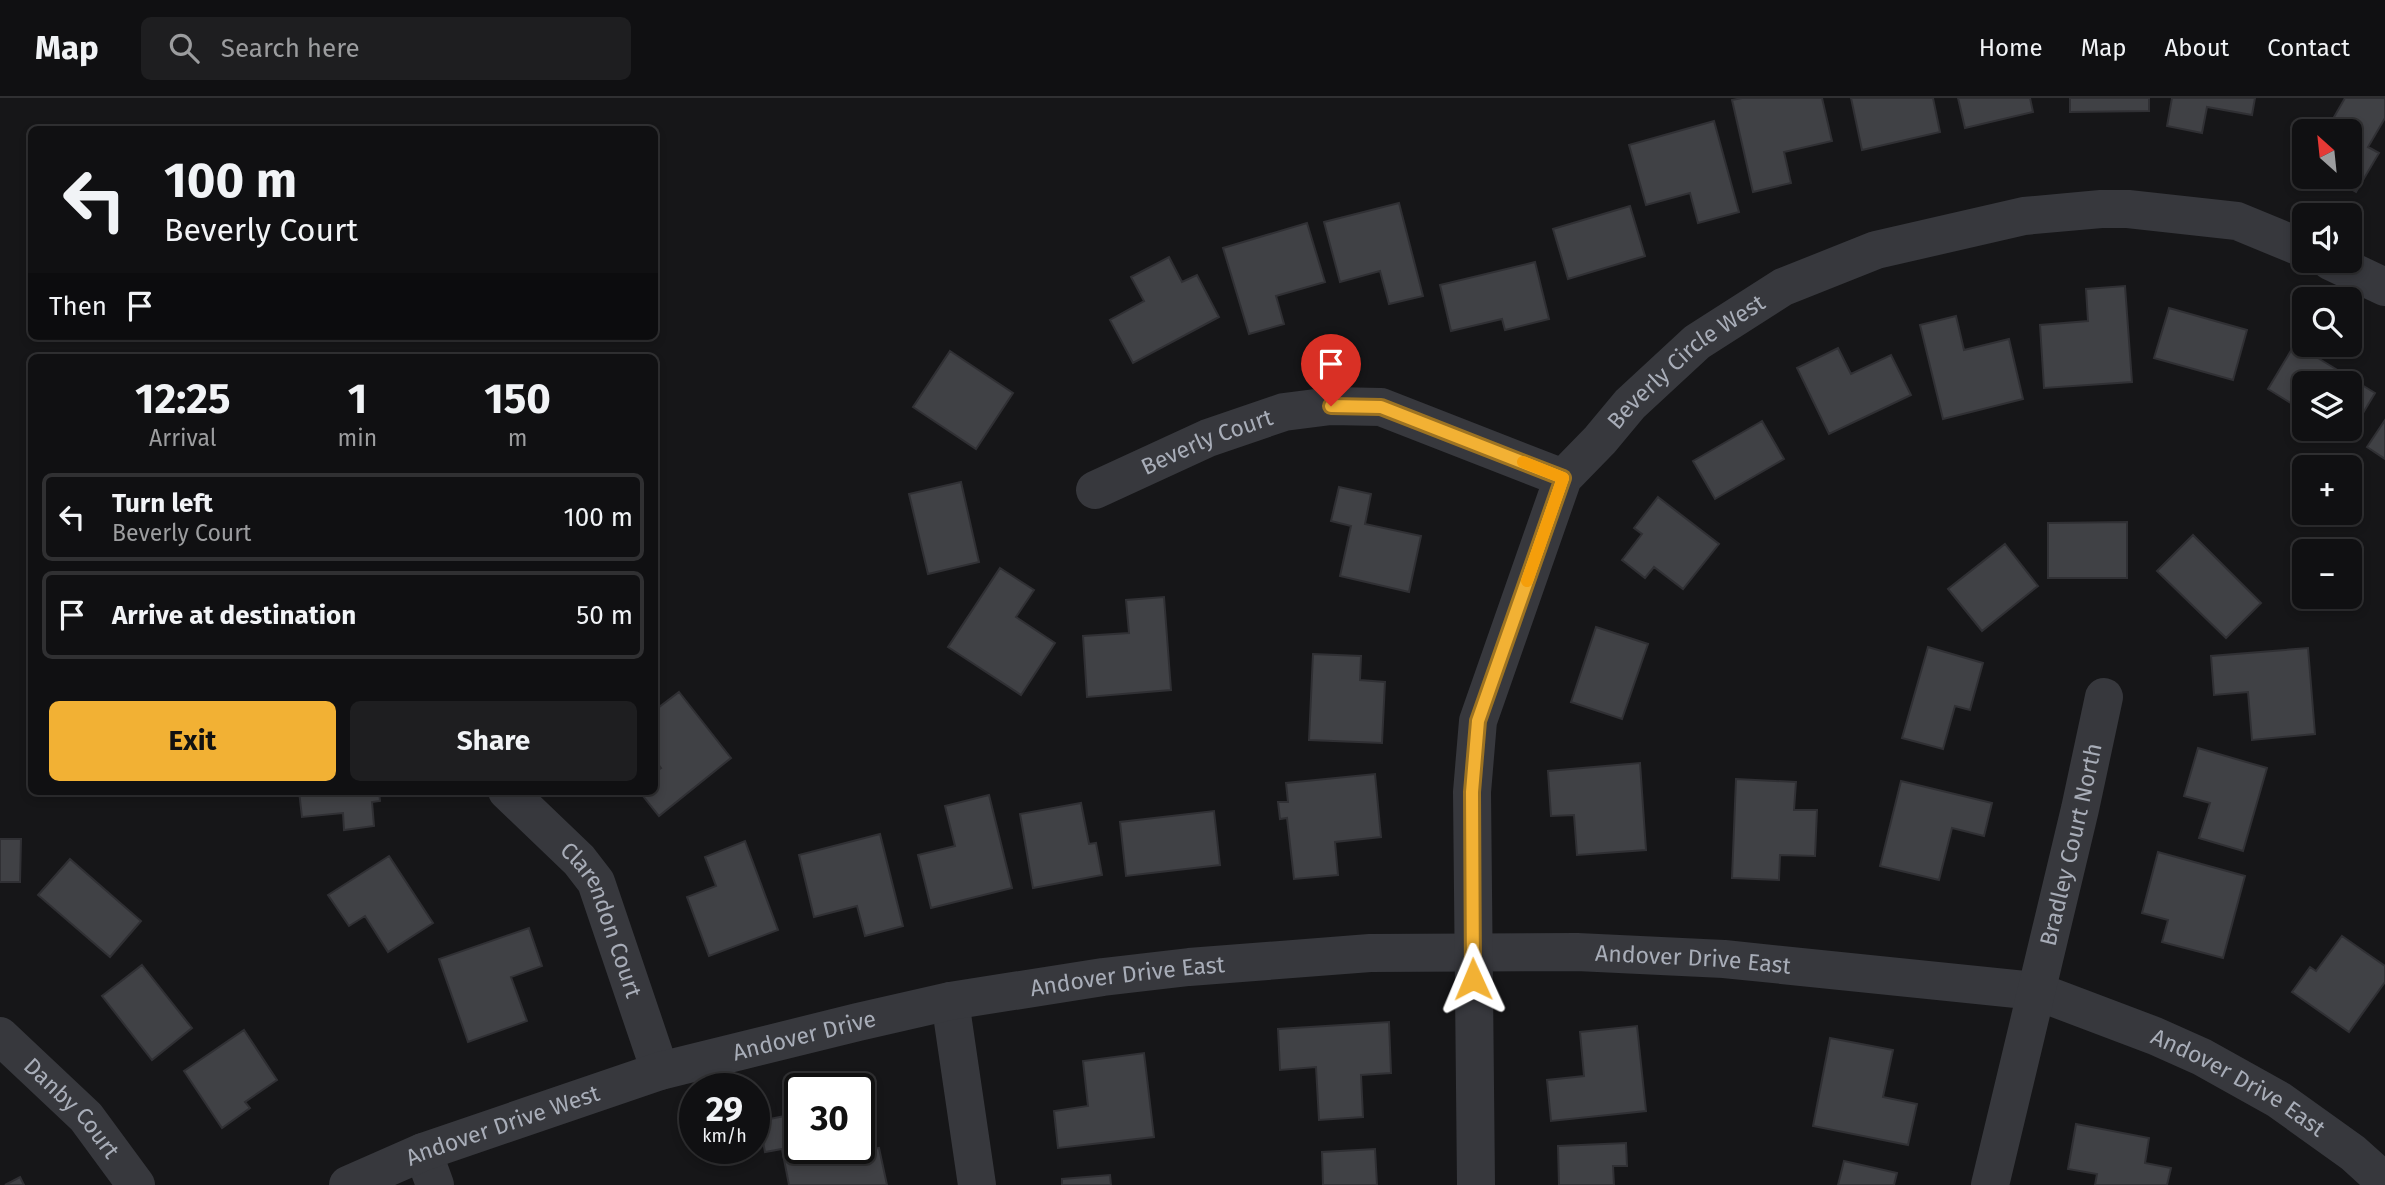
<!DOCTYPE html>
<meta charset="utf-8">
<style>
:root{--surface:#101012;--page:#1e1e20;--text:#f1f3f6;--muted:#9c9d9f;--line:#303032;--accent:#f2b134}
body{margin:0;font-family:"Fira Sans",sans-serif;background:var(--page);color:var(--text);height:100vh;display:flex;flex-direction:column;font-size:26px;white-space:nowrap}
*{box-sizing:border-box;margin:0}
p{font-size:23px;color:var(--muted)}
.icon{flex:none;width:38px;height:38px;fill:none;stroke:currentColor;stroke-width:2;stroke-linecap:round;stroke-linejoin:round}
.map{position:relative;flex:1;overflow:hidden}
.panel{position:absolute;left:28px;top:256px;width:630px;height:441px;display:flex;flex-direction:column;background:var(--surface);border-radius:10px;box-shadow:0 4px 10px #0003,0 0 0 2px var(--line)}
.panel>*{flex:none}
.top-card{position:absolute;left:28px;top:28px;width:630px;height:214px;border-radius:10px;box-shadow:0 4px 10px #0003,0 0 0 2px var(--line);background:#101012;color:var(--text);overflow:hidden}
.needle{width:46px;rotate:333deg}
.fabs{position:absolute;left:2292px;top:21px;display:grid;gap:14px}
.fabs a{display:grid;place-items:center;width:70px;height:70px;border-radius:10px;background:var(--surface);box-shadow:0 4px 10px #0003,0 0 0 2px var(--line);font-size:35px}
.speed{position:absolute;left:679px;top:975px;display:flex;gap:14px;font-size:35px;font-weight:700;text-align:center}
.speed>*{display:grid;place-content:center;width:91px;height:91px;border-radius:50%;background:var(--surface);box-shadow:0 4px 10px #0003,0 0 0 2px var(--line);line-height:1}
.speed small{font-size:18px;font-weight:400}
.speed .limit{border:4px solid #111;border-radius:10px;background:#fff;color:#111}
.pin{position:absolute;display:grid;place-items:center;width:60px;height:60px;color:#fff;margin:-72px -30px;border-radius:50% 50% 50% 0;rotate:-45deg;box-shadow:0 0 7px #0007}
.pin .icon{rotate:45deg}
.me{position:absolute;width:77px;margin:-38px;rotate:359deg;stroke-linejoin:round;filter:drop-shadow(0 0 5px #0008)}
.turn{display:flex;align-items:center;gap:24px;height:147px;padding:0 21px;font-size:32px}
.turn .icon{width:91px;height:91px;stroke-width:2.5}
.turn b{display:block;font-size:49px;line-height:60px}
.then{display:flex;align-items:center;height:66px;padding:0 21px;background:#0003;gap:14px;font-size:26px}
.eta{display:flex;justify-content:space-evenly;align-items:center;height:119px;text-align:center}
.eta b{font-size:42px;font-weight:700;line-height:49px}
.action{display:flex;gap:14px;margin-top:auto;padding:14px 21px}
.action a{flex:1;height:80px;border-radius:10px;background:var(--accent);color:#111;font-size:28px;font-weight:700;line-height:80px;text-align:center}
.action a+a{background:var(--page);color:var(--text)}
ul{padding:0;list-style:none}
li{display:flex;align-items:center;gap:21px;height:88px;margin:0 14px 10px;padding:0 7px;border:4px solid var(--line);border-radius:10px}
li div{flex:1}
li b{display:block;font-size:26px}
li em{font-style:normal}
header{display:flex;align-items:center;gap:42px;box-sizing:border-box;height:98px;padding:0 35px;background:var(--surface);border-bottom:2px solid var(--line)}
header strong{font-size:33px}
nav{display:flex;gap:38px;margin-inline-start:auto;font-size:24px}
.search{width:490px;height:63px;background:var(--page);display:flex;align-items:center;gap:18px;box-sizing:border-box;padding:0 24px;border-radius:10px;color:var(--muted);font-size:26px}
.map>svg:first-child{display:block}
.building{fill:#404145;stroke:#303034;stroke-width:2}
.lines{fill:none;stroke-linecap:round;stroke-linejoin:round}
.street{stroke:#37383d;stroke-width:38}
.route-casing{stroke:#9d7322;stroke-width:18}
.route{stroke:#f2b134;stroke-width:12}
.slow{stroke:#f59e0b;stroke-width:12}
.labels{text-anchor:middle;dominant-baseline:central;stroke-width:5;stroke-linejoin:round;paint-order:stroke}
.street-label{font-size:23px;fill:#a8adb8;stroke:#111113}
</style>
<header>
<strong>Map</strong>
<div class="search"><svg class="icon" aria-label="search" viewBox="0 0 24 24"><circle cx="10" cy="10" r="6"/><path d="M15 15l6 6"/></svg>Search here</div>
<nav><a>Home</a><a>Map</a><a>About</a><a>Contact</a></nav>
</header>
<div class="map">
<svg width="2385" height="1087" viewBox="0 0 2385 1087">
<rect width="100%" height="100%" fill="#161618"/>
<path class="building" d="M1742 0H1822L1832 43 1784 54 1791 85 1753 94 1732 2Z
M1851 0H1933L1940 34 1862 52Z
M1958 0H2030L2033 14 1965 30Z
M2070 0H2149V13L2070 14Z
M2172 0H2255L2252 17 2207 9 2202 35 2167 28Z
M2345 0H2385V20L2368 49 2379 55 2356 94 2330 79H2350V33H2326Z
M1714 23 1739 114 1698 125 1690 95 1646 107 1629 47Z
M1399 105 1423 198 1389 206 1380 173 1340 184 1324 124Z
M1630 108 1645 158 1568 181 1553 131Z
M1307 125 1325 184 1276 198 1284 226 1249 236 1223 150Z
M1169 159 1182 184 1197 177 1219 219 1133 265 1110 222 1144 203 1131 179Z
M1535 164 1549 221 1505 232 1502 221 1451 233 1440 187Z
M2125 188 2132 284 2044 290 2040 227 2088 223 2086 191Z
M2169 210 2247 232 2233 282 2154 260Z
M1956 218 1964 252 2009 241 2023 301 1943 321 1920 227Z
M2295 246 2375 295 2348 340 2333 331H2350V285H2305V314L2268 291Z
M1838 250 1851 276 1891 257 1911 297 1829 336 1797 270Z
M950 253 1013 295 976 351 913 309Z
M2385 322V361L2367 349Z
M1762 323 1784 361 1715 401 1693 363Z
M961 384 979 464 928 476 909 396Z
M1339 389 1371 396 1365 426 1421 438 1409 494 1340 478 1351 428 1331 423Z
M1658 399 1719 446 1683 491 1654 469 1645 480 1622 462 1642 436 1634 430Z
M2127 424V480H2048V425Z
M2193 437 2261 505 2226 540 2157 473Z
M2005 446 2038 488 1982 533 1948 491Z
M1000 470 1034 492 1016 519 1055 545 1021 597 948 549Z
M1164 499 1171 592 1087 599 1083 538 1129 535 1126 502Z
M1596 529 1648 546 1622 621 1571 604Z
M1928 549 1983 565 1970 612 1955 608 1943 651 1902 640Z
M2308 550 2315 636 2252 642 2248 594 2214 597 2211 558Z
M1313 556 1361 558 1360 582 1385 584 1382 645 1309 642Z
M679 594 731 660 659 718 639 693H654V675L661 670 654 661V613Z
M2198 650 2267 670 2243 753 2199 740 2210 705 2184 698Z
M1640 665 1646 752 1577 757 1574 717 1551 718 1548 673Z
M1375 676 1381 739 1335 744 1338 777 1294 781 1287 720 1280 721 1278 704H1288L1286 685Z
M1736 681 1796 684 1794 712H1817L1815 758 1780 757 1779 782 1732 780Z
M1901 683 1992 705 1984 738 1952 730 1939 782 1880 768Z
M299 693H379L380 703 372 704 374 728 344 732 343 715 302 719Z
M989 697 1012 790 931 810 918 757 955 748 945 708Z
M1081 705 1089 746 1096 745 1102 777 1033 790 1020 716Z
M1214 713 1220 767 1126 778 1120 724Z
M880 736 903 828 865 838 857 808 814 819 799 757Z
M0 741H21L20 784H0Z
M745 743 778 832 709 858 687 799 716 788 705 759Z
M2158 754 2245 778 2223 860 2162 844 2168 822 2142 815Z
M389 758 433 825 388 854 365 818 349 828 328 797Z
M70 761 141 823 110 859 38 797Z
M529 830 542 868 511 879 527 923 468 944 439 861Z
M2342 838 2385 868V884L2349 934 2292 894 2310 869 2316 873Z
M142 867 192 930 152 962 102 898Z
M1389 924 1391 975 1361 977 1363 1019 1319 1022 1316 969 1280 972 1278 931Z
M1637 928 1646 1013 1551 1023 1547 982 1584 978 1580 934Z
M244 932 277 982 245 1004 250 1010 222 1030 184 973Z
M1830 940 1893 952 1883 999 1917 1006 1908 1047 1813 1028Z
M1144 955 1154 1039 1058 1050 1054 1013 1088 1008 1083 963Z
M800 1015V1050H847L848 1056 879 1050 887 1087H789L782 1051 765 1054 759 1023Z
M2076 1026 2149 1040 2145 1065 2171 1070 2167 1087H2095L2097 1076 2068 1071Z
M1626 1045 1627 1068H1613L1614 1087H1559L1558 1048Z
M1375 1051 1377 1087H1323L1322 1054Z
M1844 1063 1897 1075 1894 1087H1838Z
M1110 1077 1111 1087H1062V1081Z
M20 1079 24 1087H5Z"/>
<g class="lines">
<g class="street">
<path d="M2330 163 2385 189"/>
<path id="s1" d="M1095 392 1208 340 1284 314 1331 308 1381 309 1563 380"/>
<path id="s2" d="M507 693 579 762 596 784 660 973"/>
<path d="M950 903 977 1087"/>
<path id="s3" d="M0 938 86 1019 136 1087"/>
<path d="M423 1054 435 1087"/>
<path id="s4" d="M348 1087 423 1054 660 973 858 924 950 903 1103 879 1189 869 1370 855 1577 854 1724 861 2036 893 2155 938 2202 959 2279 1002 2353 1055 2385 1084"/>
<path id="s5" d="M1476 1087 1472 694 1478 623 1563 380 1600 342 1630 306 1697 244 1783 189 1876 152 2024 118 2101 111H2128L2237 123 2305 151"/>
<path id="s6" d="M1990 1087 2080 711 2104 599"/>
</g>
</g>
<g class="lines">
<defs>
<path id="route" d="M1331 308 1381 309 1563 380 1478 623 1472 694 1473 881"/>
</defs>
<use href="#route" class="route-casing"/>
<use href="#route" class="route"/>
<path class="slow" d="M1523 364 1563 380 1527 483"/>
</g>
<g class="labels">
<g class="street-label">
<text stroke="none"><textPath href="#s5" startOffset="892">Beverly Circle West</textPath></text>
<text stroke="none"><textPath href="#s1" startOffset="122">Beverly Court</textPath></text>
<text stroke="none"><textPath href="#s6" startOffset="350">Bradley Court North</textPath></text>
<text stroke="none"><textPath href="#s2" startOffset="164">Clarendon Court</textPath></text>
<text stroke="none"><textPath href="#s4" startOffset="1377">Andover Drive East</textPath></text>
<text stroke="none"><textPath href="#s4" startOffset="810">Andover Drive East</textPath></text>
<text stroke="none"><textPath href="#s4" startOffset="481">Andover Drive</textPath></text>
<text stroke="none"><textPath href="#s4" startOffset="1944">Andover Drive East</textPath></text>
<text stroke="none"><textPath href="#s3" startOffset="102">Danby Court</textPath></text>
<text stroke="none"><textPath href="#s4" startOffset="166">Andover Drive West</textPath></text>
</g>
</g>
</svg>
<div class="fabs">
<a><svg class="needle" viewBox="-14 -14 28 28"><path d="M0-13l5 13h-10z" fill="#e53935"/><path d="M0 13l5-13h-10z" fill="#9c9d9f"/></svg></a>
<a><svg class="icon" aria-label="sound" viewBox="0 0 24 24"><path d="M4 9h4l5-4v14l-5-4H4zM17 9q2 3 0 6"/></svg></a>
<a><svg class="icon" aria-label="search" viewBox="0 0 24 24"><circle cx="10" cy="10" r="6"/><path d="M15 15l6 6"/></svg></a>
<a><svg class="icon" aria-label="layers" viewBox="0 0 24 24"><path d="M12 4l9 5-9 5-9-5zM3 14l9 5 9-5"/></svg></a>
<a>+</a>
<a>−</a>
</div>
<div class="speed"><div>29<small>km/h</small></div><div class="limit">30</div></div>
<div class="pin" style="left:1331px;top:308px;background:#d93025"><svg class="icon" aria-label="arrive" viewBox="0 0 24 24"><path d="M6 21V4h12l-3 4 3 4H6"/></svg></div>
<svg class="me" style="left:1473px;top:881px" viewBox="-20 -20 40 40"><path d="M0-17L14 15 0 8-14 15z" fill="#f2b134" stroke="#fff" stroke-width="4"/></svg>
<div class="top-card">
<div class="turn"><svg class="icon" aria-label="left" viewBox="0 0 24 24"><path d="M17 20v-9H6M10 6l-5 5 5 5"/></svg><div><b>100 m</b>Beverly Court</div></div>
<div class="then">Then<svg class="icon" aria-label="arrive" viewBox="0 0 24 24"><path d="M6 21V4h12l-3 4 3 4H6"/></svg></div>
</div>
<section class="panel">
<div class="eta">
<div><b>12:25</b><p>Arrival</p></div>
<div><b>1</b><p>min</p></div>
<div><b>150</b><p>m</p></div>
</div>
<ul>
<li><svg class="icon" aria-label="left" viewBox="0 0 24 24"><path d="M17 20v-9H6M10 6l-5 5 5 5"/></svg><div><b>Turn left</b><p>Beverly Court</p></div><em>100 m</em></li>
<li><svg class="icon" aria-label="arrive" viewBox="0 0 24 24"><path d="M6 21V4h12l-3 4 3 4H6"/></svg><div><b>Arrive at destination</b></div><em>50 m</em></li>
</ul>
<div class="action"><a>Exit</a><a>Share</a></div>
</section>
</div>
